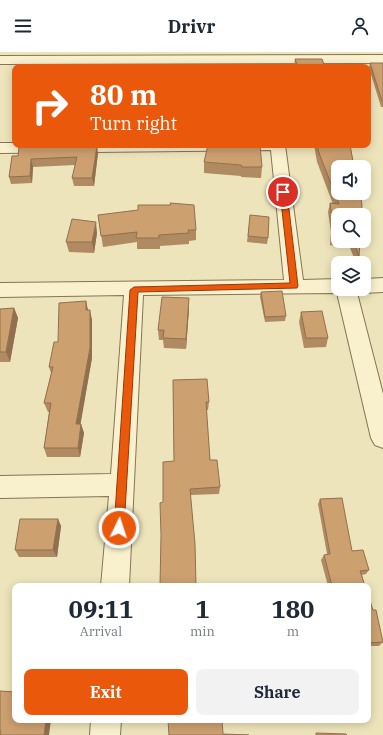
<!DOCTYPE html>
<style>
:root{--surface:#fff;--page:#f2f2f3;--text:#1f2937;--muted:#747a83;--accent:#ea580c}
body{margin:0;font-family:"IBM Plex Serif",serif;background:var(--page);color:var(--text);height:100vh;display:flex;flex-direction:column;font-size:15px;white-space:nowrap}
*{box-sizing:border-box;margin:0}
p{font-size:13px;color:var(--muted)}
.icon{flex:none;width:22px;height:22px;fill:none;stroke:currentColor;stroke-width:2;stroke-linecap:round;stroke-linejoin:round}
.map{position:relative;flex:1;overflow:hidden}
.panel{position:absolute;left:12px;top:531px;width:359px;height:140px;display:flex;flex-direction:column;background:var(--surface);border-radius:8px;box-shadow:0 2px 10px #0003}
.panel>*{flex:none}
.top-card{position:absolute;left:12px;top:12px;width:359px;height:84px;border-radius:8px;box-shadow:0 2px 10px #0003;background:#ea580c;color:#fff;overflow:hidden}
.tools{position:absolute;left:331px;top:108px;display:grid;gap:8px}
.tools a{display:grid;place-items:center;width:40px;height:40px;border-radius:8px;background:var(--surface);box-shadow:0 2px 10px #0003;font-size:20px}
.pin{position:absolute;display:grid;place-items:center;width:34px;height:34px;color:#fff;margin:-17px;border:2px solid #fff;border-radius:50%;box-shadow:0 1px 4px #0007}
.me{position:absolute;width:44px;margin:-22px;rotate:4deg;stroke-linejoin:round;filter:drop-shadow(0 0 3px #0008)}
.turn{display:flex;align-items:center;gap:14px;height:84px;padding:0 12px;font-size:18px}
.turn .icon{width:52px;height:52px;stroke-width:2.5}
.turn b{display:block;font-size:28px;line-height:34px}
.eta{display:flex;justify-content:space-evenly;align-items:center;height:68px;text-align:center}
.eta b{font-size:24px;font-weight:700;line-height:28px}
.cta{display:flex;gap:8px;margin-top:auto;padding:8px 12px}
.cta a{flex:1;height:46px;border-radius:8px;background:var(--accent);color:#fff;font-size:16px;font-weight:700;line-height:46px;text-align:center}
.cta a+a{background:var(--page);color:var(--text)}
header{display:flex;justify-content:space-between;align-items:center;height:52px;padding:0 12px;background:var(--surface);font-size:18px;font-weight:700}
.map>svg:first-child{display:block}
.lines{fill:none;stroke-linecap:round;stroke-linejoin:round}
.street-casing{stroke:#857455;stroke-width:2}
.street{fill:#f9f1ce;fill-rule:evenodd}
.wall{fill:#b08a60}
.shaded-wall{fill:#90704e}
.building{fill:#cda070;stroke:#90704e}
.route{fill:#ea580c;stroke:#983908}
</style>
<header><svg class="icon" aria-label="menu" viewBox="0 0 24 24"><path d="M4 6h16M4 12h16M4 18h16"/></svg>Drivr<svg class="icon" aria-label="person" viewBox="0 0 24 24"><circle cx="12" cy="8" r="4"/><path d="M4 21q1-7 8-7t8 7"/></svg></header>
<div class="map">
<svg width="383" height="683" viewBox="0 0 383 683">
<rect width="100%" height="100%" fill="#eee4bb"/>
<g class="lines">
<defs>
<path id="street" d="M383 3V11L0 12V4Z
M0 91H15V93H285L303 228 338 227V237H356L383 342V396L375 393 371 386 337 241 143 243 129 534H101L109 444 0 446V424L111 422 124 243 0 245V231L284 228 271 98 0 101Z
M383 226V240L364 241 356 237H364V227Z
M91 668H121L120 683H90Z"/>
</defs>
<use href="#street" class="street-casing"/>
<use href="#street" class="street"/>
</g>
<path class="wall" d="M295 7 325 15H294Z
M370 11H383V55H381L369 16Z
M314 93H350L360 141 338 163V189H360L359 204 357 211H356L350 196 330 193 331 180 328 160 330 151 333 152 317 110Z
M98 101 94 134H74L72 126 75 113 33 115 32 131 11 132 9 125 12 104Z
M204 110 262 115 261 126 241 125V124L204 121Z
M98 163 196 178V188L189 189V192L160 194V197H137V190L103 195Z
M250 163 268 186 267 192 247 190Z
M97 181 94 201 69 200 66 190Z
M261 240 286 264 285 269 265 270 260 245Z
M86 249 88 258 92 268V306L80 372H81L84 381 80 405H47L44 396 49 360H48L44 351 51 321 49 315 58 290Z
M14 256 18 266 10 310H0V257Z
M189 257 186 297 164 296 163 288H159L158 278Z
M301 260 328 286 326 295 304 296 299 270Z
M173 328 209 350 208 358H206L210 408 220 435 219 442 191 443 163 450 174 409Z
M320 447 352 499 369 518 366 522 362 523 365 534H328L321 508 324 503 327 502 318 452Z
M58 467 61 474 57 505H19L15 498Z
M368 543 383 590 379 594H368Z"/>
<path class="shaded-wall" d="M97 94 98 101 94 134 92 126Z
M31 107 33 115 32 131 30 124Z
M96 170 97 181 94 201 92 190Z
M189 246V257L186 297V287Z
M86 249 88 259 86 258Z
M14 256 18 266 10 310 6 300Z
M90 258 92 268V306L79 381 76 372Z
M81 372 84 381 80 405 78 396Z
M58 467 61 474 57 505 53 498Z
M46 668H51L49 683H44Z"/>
<path class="building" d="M295 7H322L325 15H298Z
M370 11H383V49H382Z
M208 93H260L262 115H242L241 113 204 110Z
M317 93H350L354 115H338V141H360L362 153 361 163H338V185L332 184 333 172 330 151 339 152 319 101Z
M97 94 92 126H72L77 105 31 107 30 124 9 125 12 104H18L19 95Z
M170 151 194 153 196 178H188L189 181 159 183V186H136L137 180 101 184 98 163 138 158V153H171Z
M250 163 269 165 268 186 248 184Z
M72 167 96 170 92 190H66Z
M353 189H360L359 204Z
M282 239 286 264 265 265 261 240Z
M162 245 189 246 186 287 163 286 164 278H158Z
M86 249V258H90V296L76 372H81L78 396H44L51 351H44L53 315H49L54 290H58L59 251Z
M14 256 6 300H0V257Z
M322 259 328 286H306L301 260Z
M207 327 209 350H206L210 408H217L220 435 190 437 195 492 196 534H160L161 483 160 451 163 450V410L174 409 173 328Z
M342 446 352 499 363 498 369 518 360 519 365 534H332L324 503 330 502 320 447Z
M20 467H58L53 498H15Z
M368 543 373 558H376L383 590 368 591Z
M0 639 15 640V668H46L44 683H0L1 679H0Z
M168 668H222L223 682 249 683H169Z
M316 681 346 682 347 683H316Z"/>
<path class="route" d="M283 138 287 140 298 234 297 236 138 240 124 476 123 480 119 482 115 480 114 476 130 238 134 235 290 231 280 140Z"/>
</svg>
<div class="tools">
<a><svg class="icon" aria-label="sound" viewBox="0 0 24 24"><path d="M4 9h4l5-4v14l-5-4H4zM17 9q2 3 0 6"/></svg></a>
<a><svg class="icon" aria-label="search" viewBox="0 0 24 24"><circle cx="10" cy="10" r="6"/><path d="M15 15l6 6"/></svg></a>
<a><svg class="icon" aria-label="layers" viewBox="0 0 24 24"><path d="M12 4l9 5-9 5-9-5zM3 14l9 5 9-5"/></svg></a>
</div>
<div class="pin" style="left:283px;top:140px;background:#d93025"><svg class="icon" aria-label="arrive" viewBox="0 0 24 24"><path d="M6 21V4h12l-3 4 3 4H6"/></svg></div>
<svg class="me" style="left:119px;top:476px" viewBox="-20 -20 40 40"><circle r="17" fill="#ea580c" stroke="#fff" stroke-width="3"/><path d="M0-11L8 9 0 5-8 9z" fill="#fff"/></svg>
<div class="top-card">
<div class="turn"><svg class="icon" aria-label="right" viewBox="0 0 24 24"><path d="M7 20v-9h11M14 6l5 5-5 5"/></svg><div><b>80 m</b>Turn right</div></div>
</div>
<section class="panel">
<div class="eta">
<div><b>09:11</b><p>Arrival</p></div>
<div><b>1</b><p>min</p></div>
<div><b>180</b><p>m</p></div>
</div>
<div class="cta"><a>Exit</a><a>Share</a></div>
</section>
</div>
